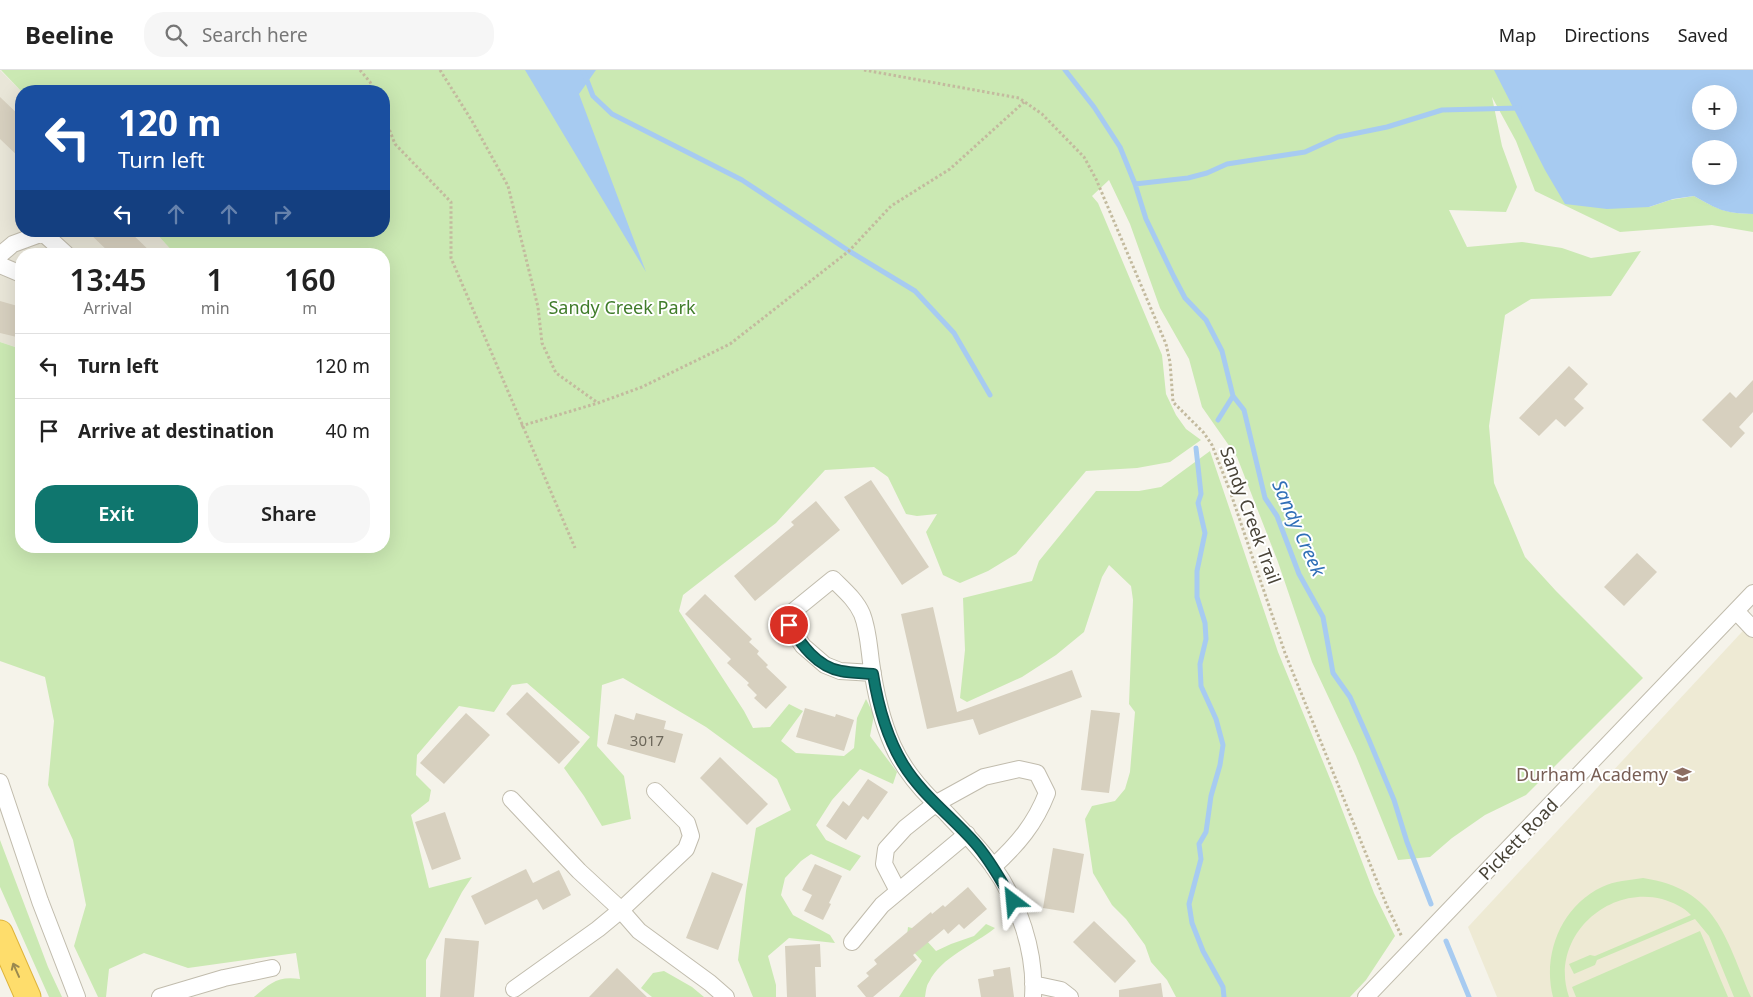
<!DOCTYPE html>
<meta charset="utf-8">
<style>
:root{--surface:#fff;--page:#f6f6f6;--text:#222;--muted:#767676;--line:#e0e0e0;--accent:#0f766e}
body{margin:0;font-family:"Noto Sans",sans-serif;background:var(--page);color:var(--text);height:100vh;display:flex;flex-direction:column;font-size:19px;white-space:nowrap}
*{box-sizing:border-box;margin:0}
p{font-size:16px;color:var(--muted)}
.icon{flex:none;width:28px;height:28px;fill:none;stroke:currentColor;stroke-width:2;stroke-linecap:round;stroke-linejoin:round}
.map{position:relative;flex:1;overflow:hidden}
.drawer{position:absolute;left:15px;top:178px;width:375px;height:305px;display:flex;flex-direction:column;background:var(--surface);border-radius:20px;box-shadow:0 5px 20px #0002}
.drawer>*{flex:none}
.banner{position:absolute;left:15px;top:15px;width:375px;height:152px;border-radius:20px;box-shadow:0 5px 20px #0002;background:#1a4fa0;color:#fff;overflow:hidden}
.fabs{position:absolute;left:1692px;top:15px;display:grid;gap:10px}
.fabs a{display:grid;place-items:center;width:45px;height:45px;border-radius:50%;background:var(--surface);box-shadow:0 5px 20px #0002;font-size:25px}
.pin{position:absolute;display:grid;place-items:center;width:42px;height:42px;color:#fff;margin:-21px;border:2px solid #fff;border-radius:50%;box-shadow:0 1px 5px #0007}
.me{position:absolute;width:55px;margin:-28px;rotate:331deg;stroke-linejoin:round;filter:drop-shadow(0 0 4px #0008)}
.turn{display:flex;align-items:center;gap:18px;height:105px;padding:0 20px;font-size:22px}
.turn .icon{width:65px;height:65px;stroke-width:2.5}
.turn b{display:block;font-size:35px;line-height:42px}
.lanes{display:flex;align-items:center;height:48px;padding:0 20px;background:#0003;justify-content:center;gap:25px;direction:ltr}
.lanes .off{opacity:.35}
.eta{display:flex;justify-content:space-evenly;align-items:center;height:85px;text-align:center}
.eta b{font-size:30px;font-weight:600;line-height:35px}
.action{display:flex;gap:10px;margin-top:auto;padding:10px 20px}
.action a{flex:1;height:58px;border-radius:20px;background:var(--accent);color:#fff;font-size:20px;font-weight:600;line-height:58px;text-align:center}
.action a+a{background:var(--page);color:var(--text)}
ul{padding:0;list-style:none}
li{display:flex;align-items:center;gap:15px;height:65px;padding:0 20px;border-top:1px solid var(--line)}
li div{flex:1}
li b{display:block;font-size:19px}
li em{font-style:normal}
header{display:flex;align-items:center;gap:30px;box-sizing:border-box;height:70px;padding:0 25px;background:var(--surface);border-bottom:1px solid var(--line)}
header strong{font-size:24px}
nav{display:flex;gap:28px;margin-inline-start:auto;font-size:18px}
.search{width:350px;height:45px;background:var(--page);display:flex;align-items:center;gap:12px;box-sizing:border-box;padding:0 18px;border-radius:20px;color:var(--muted);font-size:19px}
.map>svg:first-child{display:block}
.residential{fill:#e9e6d8}
.education{fill:#eeead4}
.green{fill:#cbe9b3}
.water{fill:#a7cbf1;fill-rule:evenodd}
.lines{fill:none;stroke-linecap:round;stroke-linejoin:round}
.stream{stroke:#a7cbf1;stroke-width:5}
.building{fill:#d7d0bf}
.minor-casing{stroke:#c1bcad;stroke-width:18}
.highway-casing{stroke:#deb43b;stroke-width:27}
.path{stroke:#c3ba9e;stroke-width:3;stroke-dasharray:2.5 2.5;stroke-linecap:butt}
.minor{stroke:#fff;stroke-width:16}
.highway{stroke:#fedd6c;stroke-width:25}
.oneway{stroke:#9a894f}
.route-casing{stroke:#0a4d48;stroke-width:12}
.route{stroke:#0f766e;stroke-width:9}
.labels{text-anchor:middle;dominant-baseline:central;stroke-width:4;stroke-linejoin:round;paint-order:stroke}
.number-label{font-size:15px;fill:#6c675a}
.park-label{font-size:18px;fill:#407c2a;stroke:#fff}
.street-label{font-size:18px;fill:#494438;stroke:#fff}
.education-label{font-size:18px;fill:#785e54;stroke:#fff;text-anchor:end}
.water-label{font-size:19px;font-style:italic;fill:#306fb7;stroke:#fff}
</style>
<header>
<strong>Beeline</strong>
<div class="search"><svg class="icon" aria-label="search" viewBox="0 0 24 24"><circle cx="10" cy="10" r="6"/><path d="M15 15l6 6"/></svg>Search here</div>
<nav><a>Map</a><a>Directions</a><a>Saved</a></nav>
</header>
<div class="map">
<svg width="1753" height="927" viewBox="0 0 1753 927">
<rect width="100%" height="100%" fill="#f5f3ea"/>
<path class="residential" d="M0 0 21 21V161H154L175 184H21V279L0 272Z"/>
<path class="education" d="M1753 550V927H1497L1468 857Z"/>
<path class="green" d="M1 0H1495L1649 137 1670 130 1694 126C1719 140 1725 143 1753 144V162L1712 155 1620 162 1535 121 1516 71 1492 27 1502 76 1517 117 1506 142 1449 140 1467 177 1522 172 1562 178 1591 188 1641 181 1611 226 1531 229 1505 245 1489 356 1494 413 1525 487 1556 521 1643 608 1526 725 1485 745 1452 768 1430 787 1398 790 1356 686 1312 592 1278 492 1237 387 1202 337 1189 289 1160 238 1130 154 1109 110 1092 126 1098 133 1162 285 1166 324 1176 345 1186 359 1201 370 1170 392 1137 398 1086 401 1016 484 988 501 960 513 943 505 926 462 937 444 917 446 906 444 888 407 874 397 825 400 776 453 683 525 679 541 744 641 753 658 770 657 789 634 803 641 781 671 796 683 844 686 854 678 857 648 866 629 874 645 870 666 897 702 893 714 860 699 832 730 816 755 826 770 861 786 850 801 811 784 801 791 785 808 781 825 793 845 830 865 835 873 789 868 768 886 776 915V927H753L738 890 746 821 756 758 791 740 777 709 706 657 623 608 602 615 597 676 624 706 631 749 602 756 584 726 564 698 590 667 527 613 512 615 494 642 459 636 417 685 416 705 431 720 429 731 411 745 429 818 472 807 462 822 426 890V927H254C271 913 277 906 300 909L296 883 188 898 144 883 109 899 106 927H98L74 876 86 835 73 770 48 715 54 651 45 607 0 591V272L21 279V476H384V184H175L154 161H384V21H21Z
M1210 381 1278 582 1333 716 1374 823 1395 866 1366 910 1350 927H1176L1167 910 1151 892 1145 875 1126 849 1112 835 1093 803 1085 749 1092 736 1115 731 1125 719 1130 702 1135 642 1129 634 1133 530 1131 516 1109 495 1102 507 1084 562 1056 585 1022 607 967 632 960 628 965 580 963 528 1032 511 1039 491 1096 421H1139L1161 417Z
M0 770 48 897 62 927H49L0 817Z
M1643 808C1717 819 1725 867 1751 927H1734L1709 866 1695 849 1597 890 1595 895 1574 904 1569 894 1590 885 1595 886 1691 845C1684 837 1672 832 1662 829 1605 815 1549 870 1569 927H1553C1542 885 1561 836 1602 817 1614 811 1630 810 1643 808Z
M986 854 995 858C974 875 941 887 929 912 926 916 926 922 925 927H899L922 891 906 874 908 857 916 859 936 881 951 874 974 866Z
M1700 861 1728 927H1576L1572 917Z
M664 901 692 917 704 927H652L641 918 653 903Z"/>
<path class="water" d="M525 0H596L579 24 646 202Z
M1494 0H1753V144C1723 143 1719 140 1694 126L1673 129 1649 137 1607 139 1565 134 1545 100ZM1701 24H1729V51H1701ZM1701 79H1729V106H1701Z"/>
<g class="lines">
<path class="stream" d="M583 0 593 26 612 44 742 110 849 181 915 221 954 263 990 325
M1065 0 1094 37 1120 77 1135 114 1146 149 1174 207 1185 228 1206 250 1222 281 1233 326 1244 340 1265 428 1277 446 1299 504 1323 547 1333 603 1350 627 1369 670 1394 730 1407 772 1431 834
M1135 114 1188 108 1207 103 1227 94 1305 82 1338 67 1387 57 1442 40 1519 38
M1218 350 1233 326
M1196 378 1201 424 1198 433 1205 463 1197 501V527L1205 553 1206 569 1200 594 1201 616 1216 649 1223 675 1220 695 1211 726 1206 762 1199 774 1201 789 1189 834 1192 853 1203 881 1223 917 1224 927
M1446 871 1469 927"/>
</g>
<path class="building" d="M0 27 21 47V89L0 69Z
M87 161H129L153 184H111Z
M0 231 21 237V268L0 263Z
M1569 296 1588 314 1574 329 1584 338 1565 357 1556 349 1539 366 1519 348Z
M1753 310V342L1739 357 1745 363 1731 378 1702 350 1730 322 1736 328Z
M871 410 929 497 902 515 844 427Z
M816 431 840 460 755 531 734 506 794 455 791 452Z
M1637 483 1657 502 1624 536 1604 517Z
M705 524 752 569 749 572 759 581 757 584 768 595 766 597 787 617 766 639 754 628 757 625 747 615 749 613 727 593 731 589 685 544Z
M933 537 957 642 1072 600 1082 627 979 665 973 649 927 659 901 544Z
M527 622 580 672 559 694 506 644Z
M805 638 835 647 836 644 854 650 844 681 796 667Z
M1091 640 1120 643 1109 723 1081 720Z
M466 643 490 665 444 714 420 693Z
M636 643 666 651 664 659 683 664 675 693 607 674 615 644 634 650Z
M720 687 768 734 747 755 700 708Z
M868 709 888 722 868 750 863 746 846 770 826 756 843 731 849 736Z
M445 742 461 789 432 800 415 752Z
M1053 778 1084 784 1074 843 1043 838Z
M815 794 842 806 829 833 831 834 823 850 804 841 812 825 802 820Z
M526 799 533 813 559 800 571 825 543 840 537 829 485 855 471 826Z
M712 802 743 814 718 880 686 868Z
M968 817 987 839 964 859 959 854 948 864 944 859 913 885 917 890 873 927H866L857 916 869 906 866 903 877 894 874 890 931 842 932 844 943 835 945 837Z
M1094 851 1136 891 1115 913 1073 872Z
M445 868 479 871 474 927H440Z
M820 874 821 897H815L816 927H787L785 876Z
M1010 897 1014 927H981L978 909 994 906 993 900Z
M617 898 647 927H589Z
M1161 913 1163 927H1119V920Z"/>
<g class="lines">
<defs>
<path id="minor" d="M0 185 13 174 43 163 66 184
M0 195 21 204
M1736 541 1753 559
M873 603 840 601 825 595 803 576 789 555 790 544 833 509C844 520 856 530 862 544 868 559 869 577 871 592 875 621 881 649 893 676 902 696 918 716 933 731 937 736 943 739 947 744 963 761 979 777 992 795 1019 832 1036 882 1033 927
M0 712 40 831 77 927
M511 729 579 801 618 837 639 861 710 913 726 927
M898 821 884 794 886 779 905 758 935 734 984 707 1019 699 1037 703 1047 723C1035 754 1018 774 993 797
M852 872 882 835 967 764
M1033 914 1061 920 1070 927
M514 919 598 859 621 840 686 779 691 766 687 753 655 721
M160 927 224 908 272 898
M1366 927 1753 523"/>
<path id="highway" d="M0 863 28 927"/>
</defs>
<use href="#minor" class="minor-casing"/>
<use href="#highway" class="highway-casing"/>
<path class="path" d="M360 0 370 12 374 21
M440 0 472 51 508 116 538 237 542 273 556 303 598 333
M864 0 1019 28 1042 44 1084 87 1096 109 1166 274 1170 292 1173 332 1204 363 1212 375 1230 421 1285 583 1387 836 1402 867
M384 46 395 74 451 132V188L575 478
M521 356 598 333 642 317 730 274 849 181 891 136 950 99 1024 32"/>
<use href="#minor" class="minor"/>
<use href="#highway" class="highway"/>
</g>
<defs><path id="oneway-shaft" d="M-6 0H5M1.5-3L5.5 0L1.5 3" fill="none" stroke-width="1.6" stroke-linecap="round" stroke-linejoin="round" transform="scale(1.25)"/></defs>
<use class="oneway" href="#oneway-shaft" transform="translate(16 900) rotate(-114)"/>
<g class="lines">
<defs>
<path id="route" d="M789 555C801 574 817 597 841 601 851 603 862 603 873 604 878 635 886 666 903 694 921 724 951 746 975 773 991 791 1001 811 1013 831"/>
</defs>
<use href="#route" class="route-casing"/>
<use href="#route" class="route"/>
</g>
<defs>
<symbol id="school-bare" viewBox="-9 -9 18 18"><path d="M0-5L7-2L0 1L-7-2ZM-4 1L0 2.5L4 1V4Q0 6-4 4Z" fill="#8d6e63" stroke="#fff" stroke-width="2.5" paint-order="stroke"/></symbol>
</defs>
<g fill-rule="evenodd">
<use href="#school-bare" x="1670" y="692" width="25" height="25"/>
</g>
<g class="labels">
<g class="number-label">
<text x="647" y="670">3017</text>
</g>
<g class="park-label">
<text x="622" y="237">Sandy Creek Park</text>
</g>
<g class="street-label">
<text transform="translate(1251 445) rotate(70)">Sandy Creek Trail</text>
<text transform="translate(1518 769) rotate(-46)">Pickett Road</text>
</g>
<g class="education-label">
<text x="1668" y="704">Durham Academy</text>
</g>
<g class="water-label">
<text transform="translate(1299 458) rotate(66)">Sandy Creek</text>
</g>
</g>
</svg>
<div class="fabs">
<a>+</a>
<a>−</a>
</div>
<div class="pin" style="left:789px;top:555px;background:#d93025"><svg class="icon" aria-label="arrive" viewBox="0 0 24 24"><path d="M6 21V4h12l-3 4 3 4H6"/></svg></div>
<svg class="me" style="left:1013px;top:831px" viewBox="-20 -20 40 40"><path d="M0-17L14 15 0 8-14 15z" fill="#0f766e" stroke="#fff" stroke-width="4"/></svg>
<div class="banner">
<div class="turn"><svg class="icon" aria-label="left" viewBox="0 0 24 24"><path d="M17 20v-9H6M10 6l-5 5 5 5"/></svg><div><b>120 m</b>Turn left</div></div>
<div class="lanes"><svg class="icon" aria-label="left" viewBox="0 0 24 24"><path d="M17 20v-9H6M10 6l-5 5 5 5"/></svg><svg class="icon off" aria-label="ahead" viewBox="0 0 24 24"><path d="M12 20V5M6 11l6-6 6 6"/></svg><svg class="icon off" aria-label="ahead" viewBox="0 0 24 24"><path d="M12 20V5M6 11l6-6 6 6"/></svg><svg class="icon off" aria-label="right" viewBox="0 0 24 24"><path d="M7 20v-9h11M14 6l5 5-5 5"/></svg></div>
</div>
<section class="drawer">
<div class="eta">
<div><b>13:45</b><p>Arrival</p></div>
<div><b>1</b><p>min</p></div>
<div><b>160</b><p>m</p></div>
</div>
<ul>
<li><svg class="icon" aria-label="left" viewBox="0 0 24 24"><path d="M17 20v-9H6M10 6l-5 5 5 5"/></svg><div><b>Turn left</b></div><em>120 m</em></li>
<li><svg class="icon" aria-label="arrive" viewBox="0 0 24 24"><path d="M6 21V4h12l-3 4 3 4H6"/></svg><div><b>Arrive at destination</b></div><em>40 m</em></li>
</ul>
<div class="action"><a>Exit</a><a>Share</a></div>
</section>
</div>
